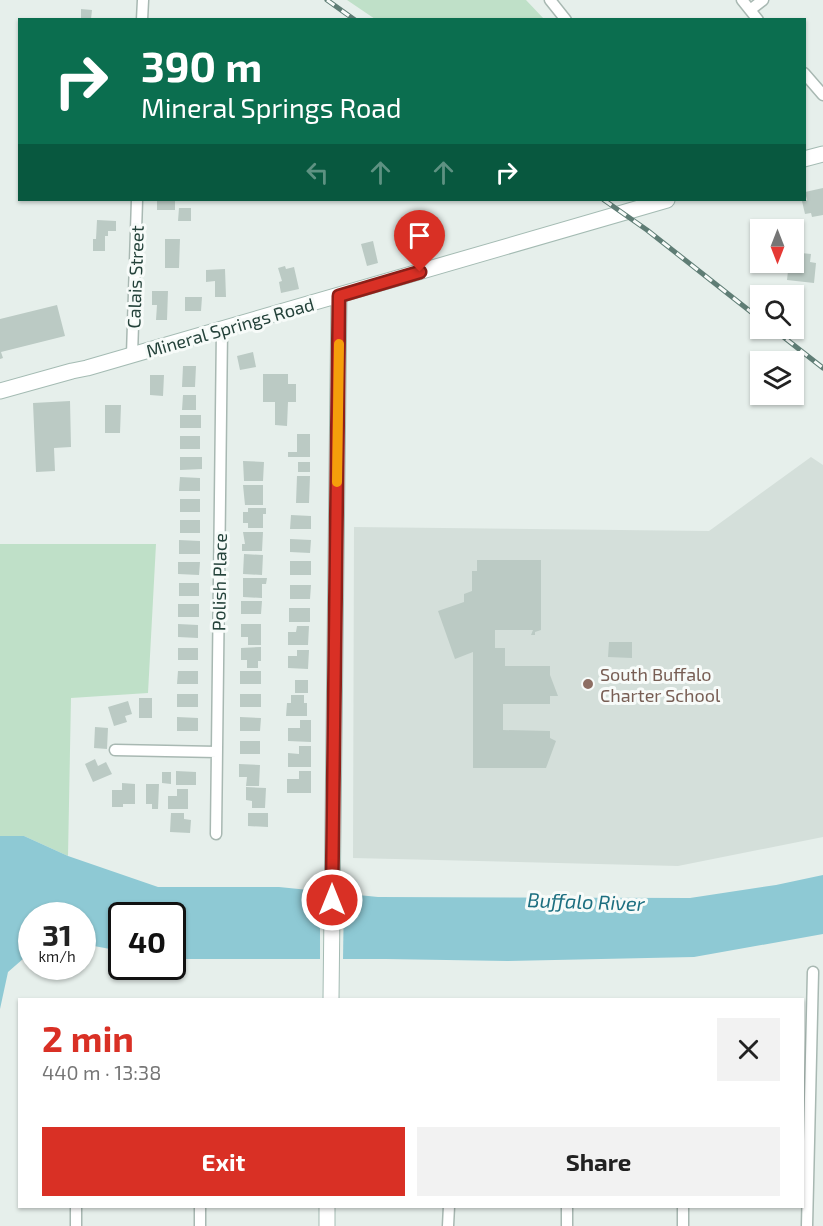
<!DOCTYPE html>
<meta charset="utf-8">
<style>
:root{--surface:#fff;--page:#f2f2f2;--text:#222;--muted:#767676;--accent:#d93025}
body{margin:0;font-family:"Exo 2",sans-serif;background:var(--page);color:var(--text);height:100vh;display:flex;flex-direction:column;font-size:22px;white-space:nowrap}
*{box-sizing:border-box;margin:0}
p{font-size:20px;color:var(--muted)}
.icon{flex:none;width:33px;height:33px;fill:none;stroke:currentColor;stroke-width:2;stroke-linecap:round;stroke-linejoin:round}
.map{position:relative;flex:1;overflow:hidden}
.details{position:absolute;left:18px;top:998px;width:786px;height:210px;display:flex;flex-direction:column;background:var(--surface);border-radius:0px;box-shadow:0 2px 4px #0004}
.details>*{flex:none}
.hud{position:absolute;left:18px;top:18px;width:788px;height:183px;border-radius:0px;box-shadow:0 2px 4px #0004;background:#0b6e4f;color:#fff;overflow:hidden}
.needle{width:39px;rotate:180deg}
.fabs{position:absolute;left:750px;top:219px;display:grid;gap:12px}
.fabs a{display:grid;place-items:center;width:54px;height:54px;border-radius:0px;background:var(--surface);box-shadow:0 2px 4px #0004;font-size:30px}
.speed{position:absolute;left:18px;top:902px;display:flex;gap:12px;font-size:30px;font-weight:700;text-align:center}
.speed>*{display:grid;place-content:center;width:78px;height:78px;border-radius:50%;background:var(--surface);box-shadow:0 2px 4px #0004;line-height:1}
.speed small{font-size:15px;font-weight:400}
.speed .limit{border:3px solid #111;border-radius:9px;background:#fff;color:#111}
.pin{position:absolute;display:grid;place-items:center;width:51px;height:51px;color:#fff;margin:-62px -26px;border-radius:50% 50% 50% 0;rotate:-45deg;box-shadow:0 0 6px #0007}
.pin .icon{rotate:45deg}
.me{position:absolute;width:66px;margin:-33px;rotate:0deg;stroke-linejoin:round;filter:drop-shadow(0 0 4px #0008)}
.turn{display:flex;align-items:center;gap:21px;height:126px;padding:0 24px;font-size:27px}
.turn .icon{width:78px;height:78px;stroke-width:2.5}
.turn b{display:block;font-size:42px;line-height:51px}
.lanes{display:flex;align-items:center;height:57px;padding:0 24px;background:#0003;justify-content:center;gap:30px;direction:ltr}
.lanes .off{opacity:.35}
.round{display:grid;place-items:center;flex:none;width:63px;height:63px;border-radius:0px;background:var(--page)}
.head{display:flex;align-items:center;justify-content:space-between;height:102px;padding:0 24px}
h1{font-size:36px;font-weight:700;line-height:45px;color:var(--accent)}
.primary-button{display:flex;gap:12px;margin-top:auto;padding:12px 24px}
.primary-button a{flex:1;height:69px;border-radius:0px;background:var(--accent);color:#fff;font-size:24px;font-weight:700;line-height:69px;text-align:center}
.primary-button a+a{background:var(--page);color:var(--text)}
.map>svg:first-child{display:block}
.built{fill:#d4dfda}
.green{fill:#bfe0c8}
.water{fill:#8ec9d4}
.pier{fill:#e6efeb}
.building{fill:#bbcac4}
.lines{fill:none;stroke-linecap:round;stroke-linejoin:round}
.street-casing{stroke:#a8b8b2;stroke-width:13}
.secondary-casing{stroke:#a4bbb3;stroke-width:17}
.street{stroke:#fff;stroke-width:10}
.secondary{stroke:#fff;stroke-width:15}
.rail-casing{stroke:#5f7d75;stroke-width:5}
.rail{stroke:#f7fbf9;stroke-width:3;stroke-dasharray:9;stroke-linecap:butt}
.route-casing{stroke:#8d1f18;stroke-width:15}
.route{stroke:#d93025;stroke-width:10}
.slow{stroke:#f59e0b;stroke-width:10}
.education-dot{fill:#8d6e63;stroke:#f7fbf9;stroke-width:2}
.labels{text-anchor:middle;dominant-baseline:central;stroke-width:6;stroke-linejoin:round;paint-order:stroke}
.street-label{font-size:18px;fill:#24423a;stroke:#f7fbf9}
.education-label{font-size:18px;fill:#785e54;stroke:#f7fbf9;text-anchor:start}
.water-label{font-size:20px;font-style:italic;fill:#1c6f80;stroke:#f7fbf9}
</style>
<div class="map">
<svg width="823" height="1226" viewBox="0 0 823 1226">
<rect width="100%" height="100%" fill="#e6efeb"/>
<path class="built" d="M811 457 823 465V837L678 866 353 858 354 527 709 531Z"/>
<path class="green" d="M347 0H526L544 19H375Z
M0 544H156L148 693 71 698 68 856 24 836H0Z"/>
<path class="water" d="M0 836H24L68 856 158 887H279L378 897 690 898 776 885 823 875V934L694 957 507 961 386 959H173L172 915H122L121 951 83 944 82 915H32L31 952 8 972 0 1009Z"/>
<path class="pier" d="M320 888 344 891 343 960H320Z"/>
<path class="building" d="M81 9 92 10 91 19H81Z
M823 188V215L812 217 811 213 805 214 802 201 807 200 805 192Z
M157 200H175V210H157Z
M179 208H191V221H178Z
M97 220 116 221V231H108V236H105V251H93V239H96Z
M425 222V226L430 225 433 237 430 238 433 248 421 251 418 240 413 241 409 226Z
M165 239H180L179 268H165Z
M373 241 378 263 367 266 361 244Z
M801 253 811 254 810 262 816 263 814 283 787 280 789 262H794V259H800Z
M285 266 286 269 294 267 299 289 281 293 279 282 282 281 278 268Z
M225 269 226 297H215V281L206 282V270Z
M152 291H168L167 320H156L157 305H152Z
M185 297H202L201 311H185Z
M57 305 65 336 1 352 3 358 0 359V319Z
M253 352 256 367 240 370 237 356Z
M183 366H196L195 387H182Z
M263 374H288V384H296V402H288L287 426 275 425V402H263Z
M150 375H164L163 396 150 395Z
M183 395H196V410H182Z
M70 401 71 447 54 448 55 471 36 472 33 403Z
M105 405H121L120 433H105Z
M180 415H201V428H180Z
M297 434H310V457H288V452H297Z
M180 436H200V449H180Z
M180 457H202V469L180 470Z
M243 461 264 462 263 481H244Z
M298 462H310V472H298Z
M297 476H310L309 503H296Z
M180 477 200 478V491H179Z
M243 485H263V505H245Z
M180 499H200V512H180Z
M248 508H266V514H263V528H248V523H243V512H248Z
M291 515 311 516V529H290Z
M180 520H200V533H180Z
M243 532H263L262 551H242V544H245Z
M290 539 311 540 310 553 290 552Z
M179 540 200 541V554H179Z
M244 554 263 555 262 575 243 574Z
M477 560H541V630L535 632V635H531L533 630H495V648H505V666H550V675L558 696H550V704H503V730L550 731V738L556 741 546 768H473V652L455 659 438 611 464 602V594L472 591V571H477Z
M290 561H311V575H290Z
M178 562H200L199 575 178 574Z
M243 578H267L266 584H262V598L243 597Z
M179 583H199V596H179Z
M290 585H311L310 599H290Z
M241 601H262L261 614H241Z
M178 604H199V617H178Z
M289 608H310V622H289Z
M178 624 198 625V638L178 637Z
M241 624H261V645H248V637H241Z
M297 626H309L308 645H288V632H296Z
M609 642H632V658L608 657Z
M261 647V661H258V668H247V660H241V648Z
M178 648H198V660H178Z
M297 650H309L308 669 288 668V656H297Z
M178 671H198V684H177Z
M240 671H261V684H240Z
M295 680H308V693H295Z
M177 694H198V707H177Z
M240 694H261V707H240Z
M291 695H304V703H307V716H286L287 703H291Z
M139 698H152V718H139Z
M128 701 132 714 125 716 127 722 114 726 108 707Z
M177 717 198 718V731H177Z
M240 717 261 718 260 731H240Z
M300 720H311V742L288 741V728H300Z
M95 727 108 728 107 749 94 748Z
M240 741H260V754H240Z
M299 746H311V767H288V753L299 754Z
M95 759 98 766 106 762 112 774 93 782 85 764Z
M239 764 260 765 259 786H246L247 777H239Z
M176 771 196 772V785H176Z
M299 771H311V793H287V779H299Z
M162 772H171V784L162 783Z
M122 783 135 784V804H123V807H112V790H122Z
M146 784H159L158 809H152V804H146Z
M246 787 266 788 265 808H252V801L246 800Z
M177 789H188V809H168V796H177Z
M171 813H184V819L191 820 190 833 170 832Z
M248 813H268V827L248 826Z"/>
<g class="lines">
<defs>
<path id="street" d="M550 0 566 20
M742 0 758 20
M750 10 763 0
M142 20 143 0
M804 73 823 95
M132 355 137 200
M115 750 217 752
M216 834 222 329
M76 1226V1206
M200 1226V1206
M448 1226 449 1206
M567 1226V1206
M683 1226V1206
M807 1226 813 972"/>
<path id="secondary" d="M804 159 823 154
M0 391 72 371 87 368 667 200
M331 999 339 296
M327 1226V1206"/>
</defs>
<use href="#street" class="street-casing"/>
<use href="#secondary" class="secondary-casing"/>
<use href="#street" class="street"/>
<use href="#secondary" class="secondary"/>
<defs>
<path id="rail" d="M327 0 355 20
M604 200 647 230 760 319
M772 328 823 368"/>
</defs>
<use href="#rail" class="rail-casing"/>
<use href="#rail" class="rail"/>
</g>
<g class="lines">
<defs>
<path id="route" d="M332 900 339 296 420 272"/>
</defs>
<use href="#route" class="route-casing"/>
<use href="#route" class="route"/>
<path class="slow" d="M337 482 339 344"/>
</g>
<circle class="education-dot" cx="588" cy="684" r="6"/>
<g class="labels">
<g class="street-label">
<text transform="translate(135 277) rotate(-88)">Calais Street</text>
<text transform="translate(230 327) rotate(-16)">Mineral Springs Road</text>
<text transform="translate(219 582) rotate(-89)">Polish Place</text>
</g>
<g class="education-label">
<text x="600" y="674">South Buffalo<tspan x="600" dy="21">Charter School</tspan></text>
</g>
<g class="water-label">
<text transform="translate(586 901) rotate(2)">Buffalo River</text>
</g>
</g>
</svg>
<div class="fabs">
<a><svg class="needle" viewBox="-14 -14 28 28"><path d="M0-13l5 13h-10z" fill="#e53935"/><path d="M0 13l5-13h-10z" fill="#767676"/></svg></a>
<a><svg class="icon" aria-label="search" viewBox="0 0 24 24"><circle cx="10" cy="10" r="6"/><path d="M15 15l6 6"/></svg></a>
<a><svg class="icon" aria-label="layers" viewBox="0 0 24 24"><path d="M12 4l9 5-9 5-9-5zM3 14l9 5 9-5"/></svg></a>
</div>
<div class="speed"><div>31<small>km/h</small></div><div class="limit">40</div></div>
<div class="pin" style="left:420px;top:272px;background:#d93025"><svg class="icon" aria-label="arrive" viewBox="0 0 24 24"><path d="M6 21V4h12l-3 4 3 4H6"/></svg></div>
<svg class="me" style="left:332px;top:900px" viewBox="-20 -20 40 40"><circle r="17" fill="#d93025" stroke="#fff" stroke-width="3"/><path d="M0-11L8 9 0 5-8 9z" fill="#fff"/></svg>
<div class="hud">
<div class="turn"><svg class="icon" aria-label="right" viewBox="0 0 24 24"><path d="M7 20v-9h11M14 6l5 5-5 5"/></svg><div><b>390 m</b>Mineral Springs Road</div></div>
<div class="lanes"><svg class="icon off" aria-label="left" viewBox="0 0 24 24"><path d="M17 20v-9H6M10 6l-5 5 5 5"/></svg><svg class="icon off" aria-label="ahead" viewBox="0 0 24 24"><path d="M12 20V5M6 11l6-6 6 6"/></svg><svg class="icon off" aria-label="ahead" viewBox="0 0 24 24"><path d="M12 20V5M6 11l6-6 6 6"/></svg><svg class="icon" aria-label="right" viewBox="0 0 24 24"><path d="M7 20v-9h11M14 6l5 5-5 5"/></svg></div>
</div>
<section class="details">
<div class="head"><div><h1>2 min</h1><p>440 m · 13:38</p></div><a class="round"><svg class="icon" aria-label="close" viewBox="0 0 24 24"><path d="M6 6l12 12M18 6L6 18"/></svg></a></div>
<div class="primary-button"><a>Exit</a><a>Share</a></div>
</section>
</div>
